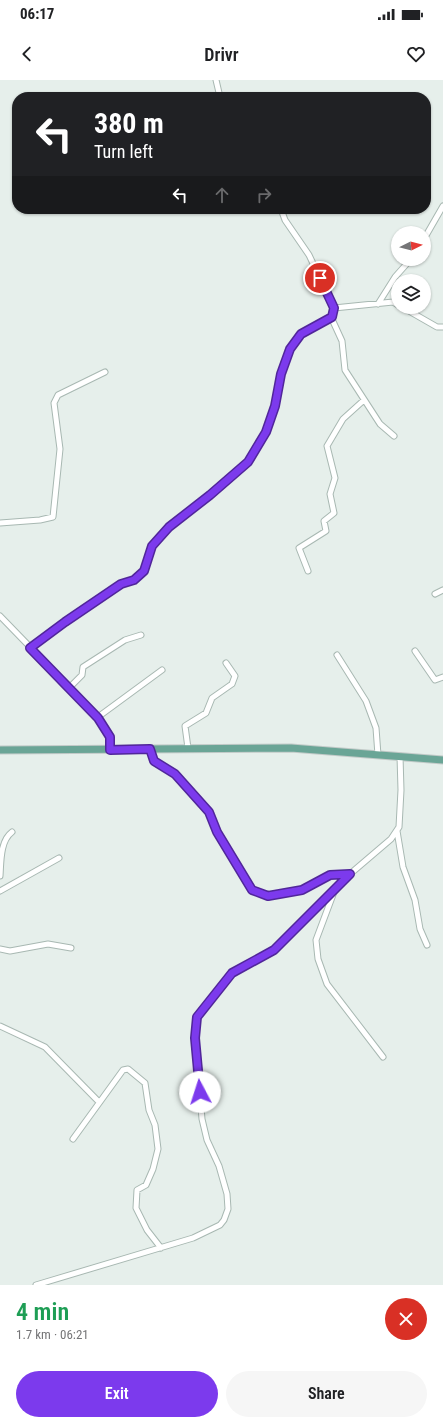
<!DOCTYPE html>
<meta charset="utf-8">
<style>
:root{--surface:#fff;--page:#f6f6f6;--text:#202124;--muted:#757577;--accent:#7c3aed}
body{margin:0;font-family:"Roboto Condensed",sans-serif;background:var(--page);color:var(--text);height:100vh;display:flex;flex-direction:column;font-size:15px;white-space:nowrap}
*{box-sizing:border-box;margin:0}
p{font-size:13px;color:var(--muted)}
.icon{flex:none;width:22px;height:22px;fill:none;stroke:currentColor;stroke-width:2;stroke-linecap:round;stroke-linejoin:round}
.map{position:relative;height:1205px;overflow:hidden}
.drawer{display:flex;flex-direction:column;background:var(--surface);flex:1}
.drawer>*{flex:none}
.top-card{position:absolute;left:12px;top:12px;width:419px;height:122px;border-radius:16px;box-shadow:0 1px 3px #0004;background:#202124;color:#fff;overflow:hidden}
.needle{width:26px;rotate:84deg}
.tools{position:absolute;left:391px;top:146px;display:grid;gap:8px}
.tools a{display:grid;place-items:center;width:40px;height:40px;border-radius:50%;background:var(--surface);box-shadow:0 1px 3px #0004;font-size:20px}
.pin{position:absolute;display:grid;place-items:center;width:34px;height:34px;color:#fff;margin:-17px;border:2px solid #fff;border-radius:50%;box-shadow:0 1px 4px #0007}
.me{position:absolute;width:44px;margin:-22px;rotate:355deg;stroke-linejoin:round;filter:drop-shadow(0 0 3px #0008)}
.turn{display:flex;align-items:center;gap:14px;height:84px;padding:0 16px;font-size:18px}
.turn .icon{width:52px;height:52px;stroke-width:2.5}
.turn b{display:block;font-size:28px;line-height:34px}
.lanes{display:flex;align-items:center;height:38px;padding:0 16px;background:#0003;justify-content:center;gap:20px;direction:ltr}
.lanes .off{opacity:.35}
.round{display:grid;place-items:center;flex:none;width:42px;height:42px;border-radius:21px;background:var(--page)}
.headline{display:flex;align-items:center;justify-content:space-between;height:68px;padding:0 16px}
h1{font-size:24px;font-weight:600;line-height:30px;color:#1e9e55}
.button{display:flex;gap:8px;margin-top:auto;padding:8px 16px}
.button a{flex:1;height:46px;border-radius:24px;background:var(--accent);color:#fff;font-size:16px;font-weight:600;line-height:46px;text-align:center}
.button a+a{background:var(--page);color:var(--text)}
.status{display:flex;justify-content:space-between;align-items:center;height:28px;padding:0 20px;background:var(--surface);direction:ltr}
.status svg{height:11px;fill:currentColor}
header{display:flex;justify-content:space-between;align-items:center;height:52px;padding:0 16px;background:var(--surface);font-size:18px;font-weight:600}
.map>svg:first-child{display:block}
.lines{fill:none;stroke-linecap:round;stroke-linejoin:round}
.minor-casing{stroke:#a8b8b2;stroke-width:7}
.major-casing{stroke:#c2cac8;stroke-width:9}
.minor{stroke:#fff;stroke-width:5}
.major{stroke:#6aa596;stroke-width:7}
.route-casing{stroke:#51269a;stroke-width:10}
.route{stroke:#7c3aed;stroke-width:7}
</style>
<div class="status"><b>06:17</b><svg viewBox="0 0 49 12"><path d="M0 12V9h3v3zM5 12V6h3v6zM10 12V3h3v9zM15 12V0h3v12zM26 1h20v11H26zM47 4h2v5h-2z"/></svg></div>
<header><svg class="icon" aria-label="back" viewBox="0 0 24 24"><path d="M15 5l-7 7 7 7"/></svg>Drivr<svg class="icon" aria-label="heart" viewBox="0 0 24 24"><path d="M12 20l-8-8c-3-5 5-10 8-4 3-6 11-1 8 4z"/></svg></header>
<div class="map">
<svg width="443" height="1205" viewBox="0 0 443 1205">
<rect width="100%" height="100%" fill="#e6efeb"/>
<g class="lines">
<defs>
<path id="minor" d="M216 0 220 17
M281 129 285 140 309 175 334 228 393 222 398 225
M424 159 443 126
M378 224 395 197 411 179
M402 227 437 247H443
M334 228 331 237 342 261 345 290 380 344 394 356
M0 443 40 440 53 437 60 369 54 323 58 315 105 292
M308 491 299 468 326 451 324 441 334 433 330 414 335 398 327 366 343 339 364 320
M435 514 443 510
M0 536 98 637 110 657V670
M30 568 65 542 121 504 134 500 145 491 152 466 169 447 210 415 248 381 266 351 275 326 281 294 290 269 301 254 331 237
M415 571 435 600 443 597
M337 575 366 621 376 648 378 675
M69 608 82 595 83 587 125 560 141 555
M98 637 162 590
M188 668 185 646 206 633 212 618 232 604 235 596 226 583
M150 669 154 681 175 694 209 732 217 751 252 810 268 816 302 810 330 795 350 794 391 759 399 747 401 710 400 676
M397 751 403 787 415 820 420 849 427 865
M350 794 334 812 316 860 318 879 327 904 383 977
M0 796C1 782 0 761 12 752
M0 811 59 778
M0 869 10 871 48 864 71 868
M0 946 45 967 99 1022
M73 1059 123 990 128 989 145 1003 149 1030 155 1045 158 1069 153 1089 146 1105 137 1110 136 1128 147 1150 161 1168
M36 1205 193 1158 220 1145 224 1140 228 1129 227 1114 219 1086 207 1060 202 1039 195 958 197 937 232 893 274 870 334 812"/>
<path id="major" d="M0 670 291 668 443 680"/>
</defs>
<use href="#minor" class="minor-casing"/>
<use href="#major" class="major-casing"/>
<use href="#minor" class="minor"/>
<use href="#major" class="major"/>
</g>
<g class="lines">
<defs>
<path id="route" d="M200 1012 195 958 197 937 232 893 274 870 350 794 330 795 302 810 268 816 252 810 217 752 209 732 175 694 154 681 150 669 110 670V657L98 638 30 568 65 542 121 504 134 500 144 491 152 466 169 447 210 415 248 382 266 352 275 326 281 294 290 269 301 254 332 237 334 228 320 198"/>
</defs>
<use href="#route" class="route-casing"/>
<use href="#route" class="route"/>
</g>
</svg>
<div class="tools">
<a><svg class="needle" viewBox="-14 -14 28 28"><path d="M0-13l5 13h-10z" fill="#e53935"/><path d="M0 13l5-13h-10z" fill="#757577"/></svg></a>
<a><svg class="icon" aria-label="layers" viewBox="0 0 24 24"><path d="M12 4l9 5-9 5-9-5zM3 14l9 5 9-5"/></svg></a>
</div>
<div class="pin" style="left:320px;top:198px;background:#d93025"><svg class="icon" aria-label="arrive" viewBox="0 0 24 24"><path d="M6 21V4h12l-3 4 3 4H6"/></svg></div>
<svg class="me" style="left:200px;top:1012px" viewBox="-20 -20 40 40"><circle r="19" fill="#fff"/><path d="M0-13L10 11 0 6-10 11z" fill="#7c3aed"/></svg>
<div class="top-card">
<div class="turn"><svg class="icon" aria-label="left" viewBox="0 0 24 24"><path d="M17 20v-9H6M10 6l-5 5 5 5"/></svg><div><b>380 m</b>Turn left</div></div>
<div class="lanes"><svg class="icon" aria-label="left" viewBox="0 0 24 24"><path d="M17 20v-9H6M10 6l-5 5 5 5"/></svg><svg class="icon off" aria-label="ahead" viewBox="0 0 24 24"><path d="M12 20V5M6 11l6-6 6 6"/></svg><svg class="icon off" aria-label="right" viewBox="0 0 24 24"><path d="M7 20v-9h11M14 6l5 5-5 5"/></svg></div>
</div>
</div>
<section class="drawer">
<div class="headline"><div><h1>4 min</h1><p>1.7 km · 06:21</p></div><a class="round" style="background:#d93025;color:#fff"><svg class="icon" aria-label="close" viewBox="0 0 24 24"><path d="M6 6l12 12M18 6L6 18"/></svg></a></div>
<div class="button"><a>Exit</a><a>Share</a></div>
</section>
